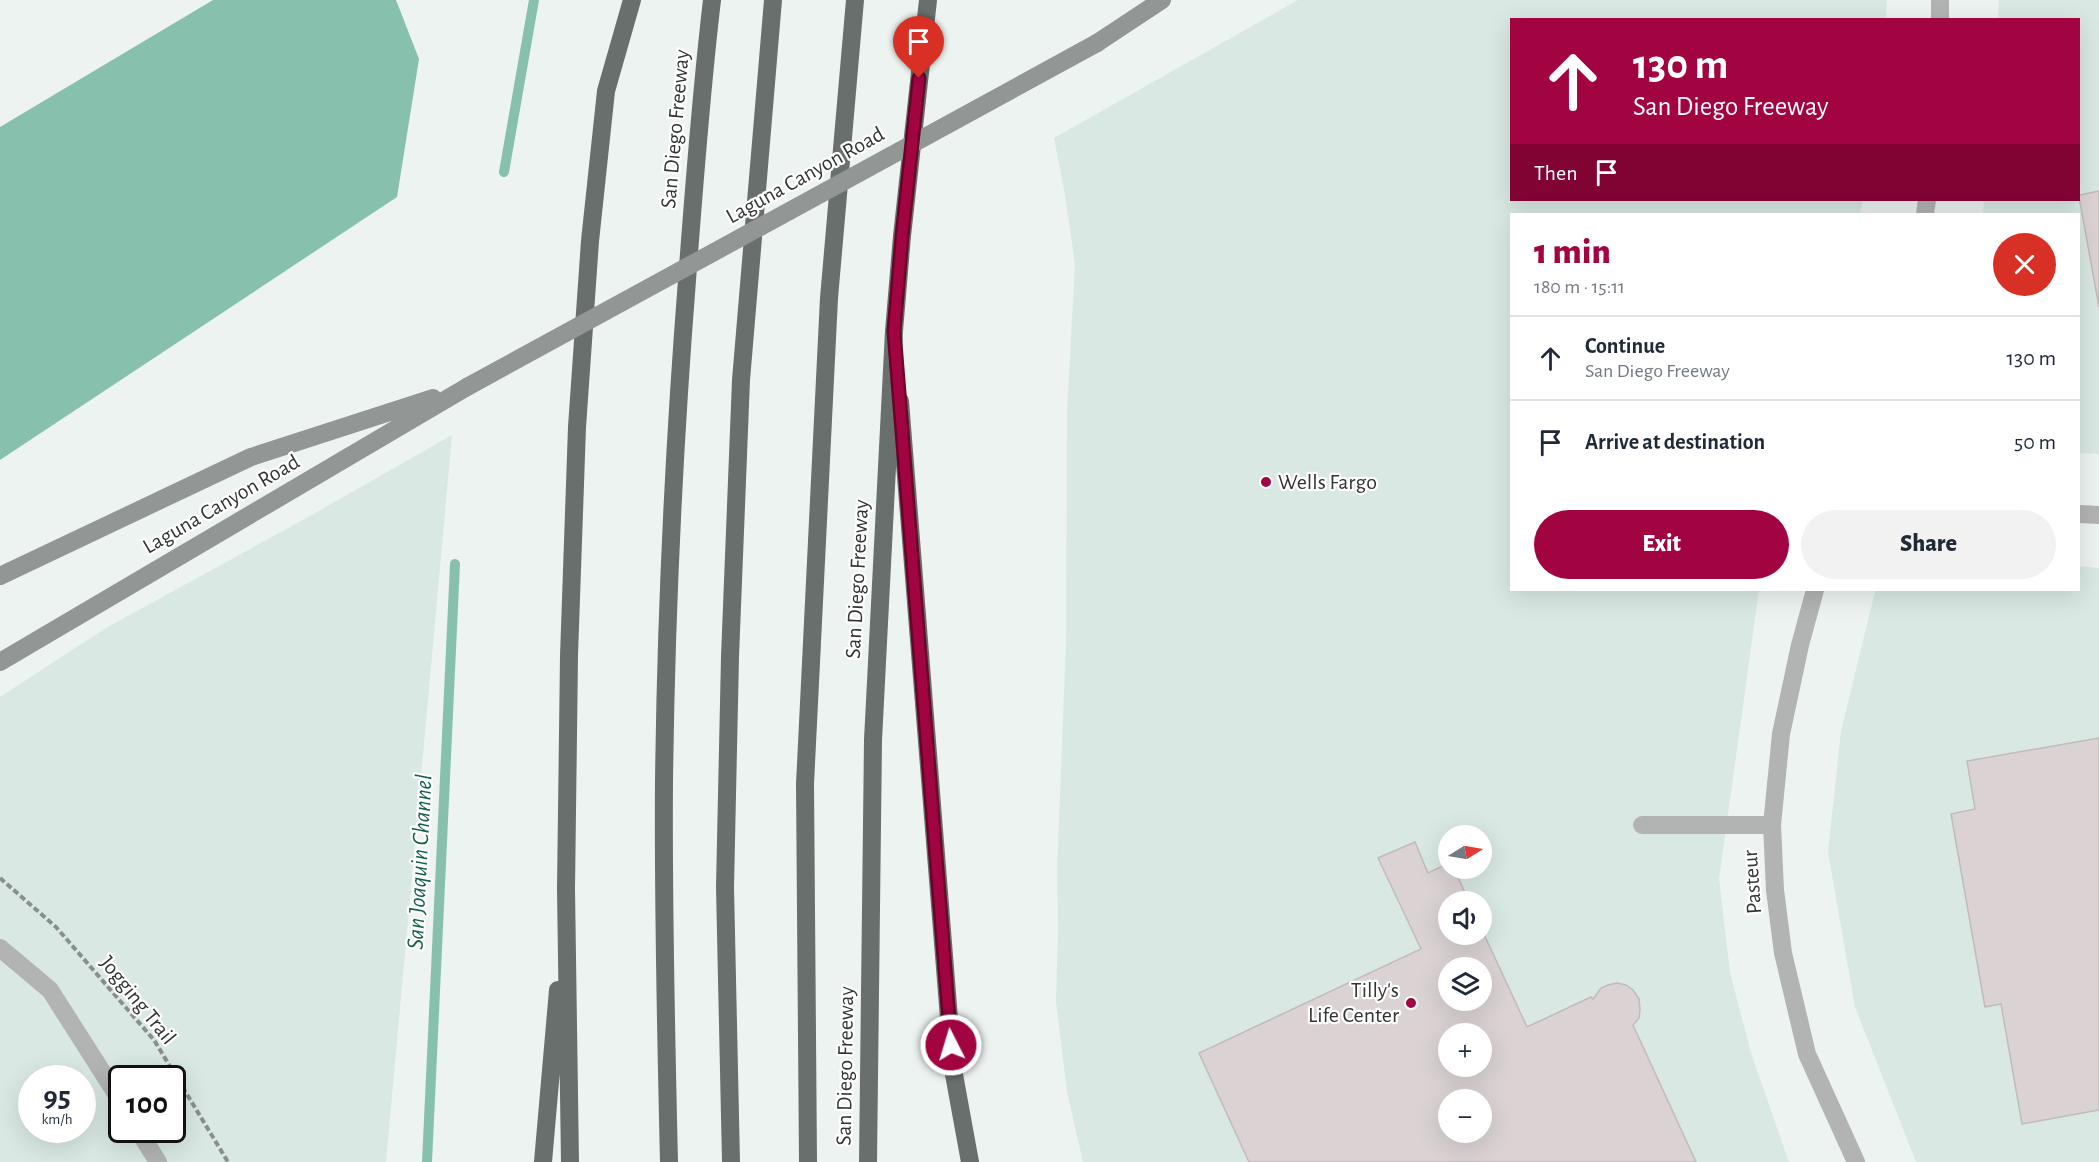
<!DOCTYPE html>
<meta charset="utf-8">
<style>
:root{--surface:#fff;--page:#f2f2f3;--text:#1f2937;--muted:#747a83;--line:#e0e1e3;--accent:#a10441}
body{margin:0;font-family:"Alegreya Sans",sans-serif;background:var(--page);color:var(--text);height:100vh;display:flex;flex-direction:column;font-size:22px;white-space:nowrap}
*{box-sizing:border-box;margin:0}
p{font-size:20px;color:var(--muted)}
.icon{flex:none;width:33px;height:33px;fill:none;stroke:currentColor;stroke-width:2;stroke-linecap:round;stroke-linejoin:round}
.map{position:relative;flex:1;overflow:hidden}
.side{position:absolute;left:1510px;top:213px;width:570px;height:378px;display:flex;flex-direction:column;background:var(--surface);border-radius:0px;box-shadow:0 6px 24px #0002}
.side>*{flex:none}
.top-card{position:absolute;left:1510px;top:18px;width:570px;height:183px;border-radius:0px;box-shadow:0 6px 24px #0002;background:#a10441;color:#fff;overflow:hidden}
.needle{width:39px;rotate:79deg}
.buttons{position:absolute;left:1438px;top:825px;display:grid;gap:12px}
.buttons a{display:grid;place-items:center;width:54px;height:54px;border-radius:50%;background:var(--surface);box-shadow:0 6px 24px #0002;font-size:30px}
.speed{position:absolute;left:18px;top:1065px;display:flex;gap:12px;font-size:30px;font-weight:700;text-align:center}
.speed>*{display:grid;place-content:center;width:78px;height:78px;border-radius:50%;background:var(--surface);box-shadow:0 6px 24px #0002;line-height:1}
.speed small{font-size:15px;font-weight:400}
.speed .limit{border:3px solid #111;border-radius:9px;background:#fff;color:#111}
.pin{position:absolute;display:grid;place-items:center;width:51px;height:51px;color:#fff;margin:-62px -26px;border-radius:50% 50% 50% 0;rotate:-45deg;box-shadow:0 0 6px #0007}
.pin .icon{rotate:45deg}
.me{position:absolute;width:66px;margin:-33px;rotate:355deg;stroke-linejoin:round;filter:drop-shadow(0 0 4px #0008)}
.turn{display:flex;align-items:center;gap:21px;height:126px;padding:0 24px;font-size:27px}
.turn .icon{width:78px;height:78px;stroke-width:2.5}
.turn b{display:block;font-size:42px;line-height:51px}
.then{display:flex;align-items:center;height:57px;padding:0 24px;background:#0003;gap:12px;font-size:22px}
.round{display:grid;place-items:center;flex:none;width:63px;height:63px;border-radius:32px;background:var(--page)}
.head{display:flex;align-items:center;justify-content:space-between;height:102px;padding:0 24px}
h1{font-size:36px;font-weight:800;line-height:45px;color:var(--accent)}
.button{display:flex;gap:12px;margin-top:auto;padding:12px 24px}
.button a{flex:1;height:69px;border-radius:36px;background:var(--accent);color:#fff;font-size:24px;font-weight:800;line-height:69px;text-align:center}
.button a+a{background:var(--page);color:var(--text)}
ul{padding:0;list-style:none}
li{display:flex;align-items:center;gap:18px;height:84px;padding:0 24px;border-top:2px solid var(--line)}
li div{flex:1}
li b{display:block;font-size:22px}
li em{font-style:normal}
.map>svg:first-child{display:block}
.built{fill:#d9e8e2;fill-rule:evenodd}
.water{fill:#88c0ae}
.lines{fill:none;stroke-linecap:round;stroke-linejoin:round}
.stream{stroke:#88c0ae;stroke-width:10}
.building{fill:#dad2d3;stroke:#c2babb;stroke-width:1.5;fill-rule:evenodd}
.path{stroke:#8a8f8d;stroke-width:4;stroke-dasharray:6 3;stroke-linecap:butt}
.lane{stroke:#b1b4b3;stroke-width:18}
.street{stroke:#b1b4b3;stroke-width:18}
.secondary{stroke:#929795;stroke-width:18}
.highway{stroke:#696f6d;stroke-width:18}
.secondary-bridge{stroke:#929795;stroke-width:18}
.route-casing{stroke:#69032a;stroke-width:15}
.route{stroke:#a10441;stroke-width:10}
.poi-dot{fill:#a10441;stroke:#fff;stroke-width:2}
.labels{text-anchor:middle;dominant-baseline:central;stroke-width:4.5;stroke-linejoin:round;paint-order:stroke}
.street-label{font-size:22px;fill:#313433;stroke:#fff}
.poi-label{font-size:22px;fill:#313433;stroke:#fff;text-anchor:start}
.water-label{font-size:24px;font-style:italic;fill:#165f4c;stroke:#fff}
</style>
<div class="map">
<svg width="2099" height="1162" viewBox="0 0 2099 1162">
<rect width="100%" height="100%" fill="#ecf3f0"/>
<path class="built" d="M1298 0H1887L1886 19 1512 20V200H1863L1860 214H1512V590H1759L1719 879 1730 972 1751 1053 1789 1162H1083L1067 1092 1056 1001 1058 928 1057 870 1066 645 1067 412 1075 264 1065 195 1054 138ZM1449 836H1482V868H1449ZM1449 902H1482V934H1449ZM1449 968H1482V1000H1449ZM1449 1034H1482V1066H1449ZM1449 1100H1482V1132H1449Z
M1999 0H2099V454L2079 453V214H1983L1984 200H2079V20L1998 19Z
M452 435 386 1162H0V697L106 628 310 516ZM32 1078H82V1130H32ZM122 1078H172V1130H122Z
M2079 566 2099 568V1162H1916L1855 1007 1828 852 1841 731 1875 592 1879 590H2079Z"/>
<path class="water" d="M213 0H396L419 59 397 197 0 460V127Z"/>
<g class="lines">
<path class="stream" d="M504 172 534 0
M427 1162 455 564"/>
</g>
<path class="building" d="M2099 191V307L2079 197V195Z
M2099 738V1110L2022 1124 2001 1004 1985 1007 1951 814 1975 809 1967 761Z
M1415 842 1428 873 1449 863V868H1454L1469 902H1449V934H1482V930L1527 1027 1591 997 1593 999 1601 988 1608 985 1617 983 1626 985 1633 990 1639 999 1640 1009 1639 1018 1633 1025 1696 1162H1249L1199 1053 1421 949 1378 858ZM1449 968H1482V1000H1449ZM1449 1034H1482V1066H1449ZM1449 1100H1482V1132H1449Z"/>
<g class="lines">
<path class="path" d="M0 878 56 927 154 1040 228 1162"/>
<path class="lane" d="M1642 825H1772
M0 948 50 990 122 1103
M138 1130 158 1162"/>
<path class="street" d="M1940 0V20
M1925 214 1927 200
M2079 514 2099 515
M1815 590 1800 645 1781 734 1772 825 1775 890 1783 953 1807 1054 1856 1162"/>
<path class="secondary" d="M1097 43 1162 0
M0 576 251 457 433 398
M0 662 467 387"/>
<path class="highway" d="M900 401 953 1069 970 1162
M543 1162 558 990
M570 1162 566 889 569 656 577 427 590 241 606 91 632 0
M669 1162C666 1035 663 909 664 782 666 614 674 447 687 280 694 186 701 93 712 0
M731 1162 725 887 730 657 741 380 773 0
M808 1162 805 784 829 298 855 0
M868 1162 873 740 894 331 902 236 928 0"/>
<path class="secondary-bridge" d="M467 387 1097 43"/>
</g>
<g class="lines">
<defs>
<path id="route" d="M919 78 902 236 894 331 951 1045"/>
</defs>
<use href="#route" class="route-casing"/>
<use href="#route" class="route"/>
</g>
<g class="poi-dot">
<circle cx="1266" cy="482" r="6"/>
<circle cx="1411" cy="1003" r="6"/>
</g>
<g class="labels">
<g class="street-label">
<text transform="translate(675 129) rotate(-85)">San Diego Freeway</text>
<text transform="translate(805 175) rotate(-29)">Laguna Canyon Road</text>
<text transform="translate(221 504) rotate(-30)">Laguna Canyon Road</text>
<text transform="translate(857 579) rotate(-87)">San Diego Freeway</text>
<text transform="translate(1752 882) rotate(-94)">Pasteur</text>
<text transform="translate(138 1000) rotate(51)">Jogging Trail</text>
<text transform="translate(845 1066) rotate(-89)">San Diego Freeway</text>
</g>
<g class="poi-label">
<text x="1278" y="482">Wells Fargo</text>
<text x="1399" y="990" text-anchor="end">Tilly's<tspan x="1399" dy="25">Life Center</tspan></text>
</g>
<g class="water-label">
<text transform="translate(420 862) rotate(-87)">San Joaquin Channel</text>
</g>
</g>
</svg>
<div class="buttons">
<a><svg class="needle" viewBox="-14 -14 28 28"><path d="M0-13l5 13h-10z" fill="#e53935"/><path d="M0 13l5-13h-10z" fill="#747a83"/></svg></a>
<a><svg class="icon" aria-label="sound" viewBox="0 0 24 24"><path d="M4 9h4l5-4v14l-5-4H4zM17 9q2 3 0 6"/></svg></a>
<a><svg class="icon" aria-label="layers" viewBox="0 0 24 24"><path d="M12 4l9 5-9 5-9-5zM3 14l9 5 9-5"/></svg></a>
<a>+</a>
<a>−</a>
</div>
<div class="speed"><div>95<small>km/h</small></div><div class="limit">100</div></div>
<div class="pin" style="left:919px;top:78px;background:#d93025"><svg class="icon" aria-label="arrive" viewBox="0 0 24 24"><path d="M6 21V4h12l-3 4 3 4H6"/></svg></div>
<svg class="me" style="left:951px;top:1045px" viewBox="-20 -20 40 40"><circle r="17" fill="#a10441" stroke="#fff" stroke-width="3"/><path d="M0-11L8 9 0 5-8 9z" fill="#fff"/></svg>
<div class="top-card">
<div class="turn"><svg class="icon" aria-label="ahead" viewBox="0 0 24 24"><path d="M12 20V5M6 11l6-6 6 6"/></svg><div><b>130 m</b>San Diego Freeway</div></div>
<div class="then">Then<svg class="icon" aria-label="arrive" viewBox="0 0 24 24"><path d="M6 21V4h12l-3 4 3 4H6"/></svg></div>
</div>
<section class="side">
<div class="head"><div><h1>1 min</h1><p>180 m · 15:11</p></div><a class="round" style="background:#d93025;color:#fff"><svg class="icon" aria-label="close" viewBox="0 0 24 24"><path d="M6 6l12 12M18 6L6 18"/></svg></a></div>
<ul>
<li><svg class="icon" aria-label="ahead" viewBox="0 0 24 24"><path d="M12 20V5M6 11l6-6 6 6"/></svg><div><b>Continue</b><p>San Diego Freeway</p></div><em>130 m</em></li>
<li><svg class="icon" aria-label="arrive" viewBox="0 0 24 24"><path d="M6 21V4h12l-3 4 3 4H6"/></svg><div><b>Arrive at destination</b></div><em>50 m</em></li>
</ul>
<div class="button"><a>Exit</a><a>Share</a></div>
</section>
</div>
